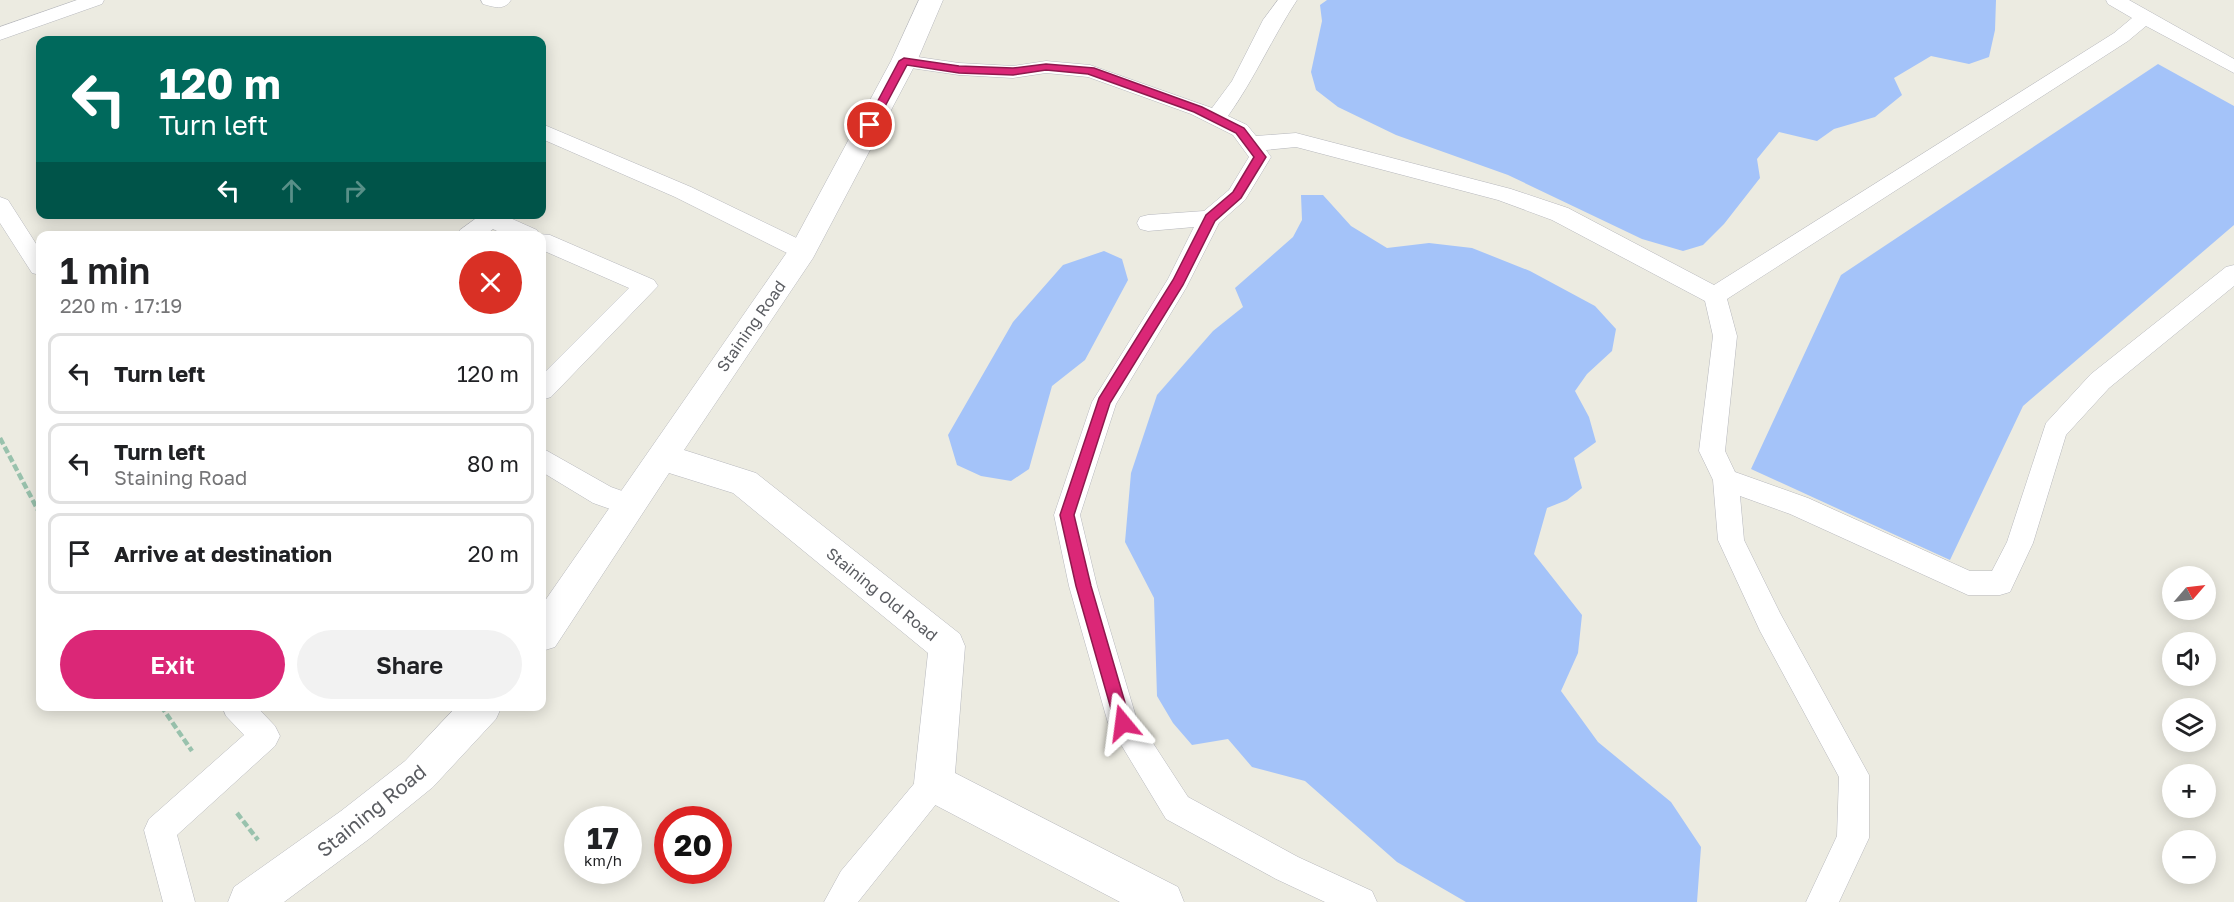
<!DOCTYPE html>
<meta charset="utf-8">
<style>
:root{--surface:#fff;--page:#f2f2f2;--text:#202124;--muted:#757577;--line:#e0e0e0;--accent:#db2777}
body{margin:0;font-family:"Golos Text",sans-serif;background:var(--page);color:var(--text);height:100vh;display:flex;flex-direction:column;font-size:22px;white-space:nowrap}
*{box-sizing:border-box;margin:0}
p{font-size:20px;color:var(--muted)}
.icon{flex:none;width:33px;height:33px;fill:none;stroke:currentColor;stroke-width:2;stroke-linecap:round;stroke-linejoin:round}
.map{position:relative;flex:1;overflow:hidden}
.details{position:absolute;left:36px;top:231px;width:510px;height:480px;display:flex;flex-direction:column;background:var(--surface);border-radius:12px;box-shadow:0 3px 15px #0003}
.details>*{flex:none}
.banner{position:absolute;left:36px;top:36px;width:510px;height:183px;border-radius:12px;box-shadow:0 3px 15px #0003;background:#00695c;color:#fff;overflow:hidden}
.needle{width:39px;rotate:62deg}
.buttons{position:absolute;left:2162px;top:566px;display:grid;gap:12px}
.buttons a{display:grid;place-items:center;width:54px;height:54px;border-radius:50%;background:var(--surface);box-shadow:0 3px 15px #0003;font-size:30px}
.speed{position:absolute;left:564px;top:806px;display:flex;gap:12px;font-size:30px;font-weight:700;text-align:center}
.speed>*{display:grid;place-content:center;width:78px;height:78px;border-radius:50%;background:var(--surface);box-shadow:0 3px 15px #0003;line-height:1}
.speed small{font-size:15px;font-weight:400}
.speed .limit{border:9px solid #d22;background:#fff;color:#111}
.pin{position:absolute;display:grid;place-items:center;width:51px;height:51px;color:#fff;margin:-26px;border:3px solid #fff;border-radius:50%;box-shadow:0 2px 6px #0007}
.me{position:absolute;width:66px;margin:-33px;rotate:344deg;stroke-linejoin:round;filter:drop-shadow(0 0 4px #0008)}
.turn{display:flex;align-items:center;gap:21px;height:126px;padding:0 24px;font-size:27px}
.turn .icon{width:78px;height:78px;stroke-width:2.5}
.turn b{display:block;font-size:42px;line-height:51px}
.lanes{display:flex;align-items:center;height:57px;padding:0 24px;background:#0003;justify-content:center;gap:30px;direction:ltr}
.lanes .off{opacity:.35}
.round{display:grid;place-items:center;flex:none;width:63px;height:63px;border-radius:32px;background:var(--page)}
.head{display:flex;align-items:center;justify-content:space-between;height:102px;padding:0 24px}
h1{font-size:36px;font-weight:600;line-height:45px}
.primary-button{display:flex;gap:12px;margin-top:auto;padding:12px 24px}
.primary-button a{flex:1;height:69px;border-radius:36px;background:var(--accent);color:#fff;font-size:24px;font-weight:600;line-height:69px;text-align:center}
.primary-button a+a{background:var(--page);color:var(--text)}
ul{padding:0;list-style:none}
li{display:flex;align-items:center;gap:18px;height:81px;margin:0 12px 9px;padding:0 12px;border:3px solid var(--line);border-radius:12px}
li div{flex:1}
li b{display:block;font-size:22px}
li em{font-style:normal}
.map>svg:first-child{display:block}
.water{fill:#a4c3f9}
.lines{fill:none;stroke-linecap:round;stroke-linejoin:round}
.service-casing{stroke:#b7b8bd;stroke-width:1}
.tertiary-casing{stroke:#b7b8bd;stroke-width:1}
.path{stroke:#99c2ad;stroke-width:4.5;stroke-dasharray:7 3;stroke-linecap:butt}
.service{fill:#fff;fill-rule:evenodd}
.tertiary{fill:#fff;fill-rule:evenodd}
.route{fill:#db2777;stroke:#8e194d;stroke-width:1.5}
.labels{text-anchor:middle;dominant-baseline:central;stroke-width:6;stroke-linejoin:round;paint-order:stroke}
.street-label{font-size:16px;fill:#5a5c61;stroke:#fff}
.near-street-label{font-size:20px;fill:#5a5c61;stroke:#fff}
</style>
<div class="map">
<svg width="2234" height="902" viewBox="0 0 2234 902">
<rect width="100%" height="100%" fill="#ecebe1"/>
<path class="water" d="M1327 0H1996L1995 30 1989 57 1969 64 1931 56 1894 78 1902 95 1875 117 1834 129 1817 141 1779 132 1757 159 1760 178 1724 224 1703 245 1683 251 1642 239 1508 175 1396 135 1338 107 1316 90 1311 72 1322 21 1320 5Z
M2158 64 2234 106V225L2023 406 1950 560 1751 469 1841 275Z
M1301 195H1323L1351 226 1387 248 1429 243 1472 248 1530 271 1595 306 1616 329 1612 351 1587 374 1575 391 1589 417 1596 442 1574 458 1582 488 1567 500 1547 508 1534 554 1582 615 1578 653 1561 691 1598 742 1671 802 1701 847 1697 902H1466L1397 862 1305 781 1252 767 1228 739 1192 745 1173 723 1157 696 1154 598 1125 542 1131 473 1157 395 1213 331 1243 307 1235 288 1293 237 1302 220Z
M1104 251 1122 259 1128 280 1085 360 1052 386 1029 469 1011 481 981 476 957 465 948 435 1013 322 1063 265Z"/>
<g class="lines">
<defs>
<path id="service" d="M77 0H104L102 4 0 40V27Z
M481 0H511C504 11 494 7 483 4Z
M1278 0H1297C1272 38 1255 78 1228 116L1247 125 1256 136 1296 133 1511 189 1568 208 1714 285 2114 33 2132 18 2108 4 2106 0H2129L2234 59V73L2146 26 2128 41 1727 299 1737 336 1725 451 1735 472 1808 498 1970 571H1992L2007 542 2046 423 2091 374 2226 267 2234 265V286L2109 388 2066 435 2033 543 2010 592 2000 595H1968L1790 514 1740 496 1744 540 1780 613 1869 775V838L1839 902H1806L1837 836 1839 777 1760 631 1718 540 1713 480 1699 451 1713 336 1705 301 1552 220 1498 200 1296 147 1266 150 1271 157 1245 200 1219 223 1186 288 1116 404 1080 515 1097 586 1136 717 1188 797 1298 857 1372 891 1377 902H1325L1276 879 1166 819 1108 723 1069 586 1054 515 1092 402 1168 279 1194 227 1148 231 1140 229 1137 223 1140 217 1148 215 1204 211 1229 190 1249 157 1233 135 1191 114 1088 77 1046 73 1013 78 959 75 904 67 897 65 894 61 897 57 904 55 959 63 1013 66 1046 61 1090 65 1212 108 1232 81 1263 20Z
M542 124 691 187 811 245 814 251 811 257 803 259 795 257 675 197 542 139Z
M0 197 8 200 40 250V275L32 273 0 223Z
M482 214H501L537 230 539 234 550 235 654 280 658 286 551 397 542 400V375L629 288 542 250V236H507L493 229 484 236H457L460 230Z
M542 448 611 487 639 497 643 505 639 513 630 516 593 503 542 472Z
M222 706H256L275 726 280 736 275 746 177 835 195 902H163L144 830 149 819 244 735 226 716Z
M934 768 945 773 949 783 945 793 858 902H824L841 871 923 773Z"/>
<path id="tertiary" d="M919 0H943L917 61 813 258 684 450 756 473 960 634 965 646 955 773 1178 887 1184 902H1120L920 797 914 783 928 653 733 493 669 473 555 647 542 651V605L792 245 891 61Z
M457 706H502L496 719 433 787 369 839 284 902H228L234 887 341 811 405 761Z"/>
</defs>
<use href="#service" class="service-casing"/>
<use href="#tertiary" class="tertiary-casing"/>
<path class="path" d="M0 438 40 514
M161 706 192 751
M237 813 258 840"/>
<use href="#service" class="service"/>
<use href="#tertiary" class="tertiary"/>
</g>
<path class="route" d="M904 58 959 66 1013 68 1046 64 1094 68 1202 107 1244 128 1266 157 1241 198 1215 221 1183 285 1110 403 1074 515 1091 586 1131 723 1129 728 1123 731 1118 728 1115 723 1076 586 1060 515 1099 398 1173 280 1206 215 1233 192 1254 157 1236 133 1194 112 1088 74 1046 70 1013 75 959 73 907 65 874 127H867L865 125 899 61Z"/>
<g class="labels">
<g class="street-label">
<text transform="translate(751 326) rotate(-55)">Staining Road</text>
<text transform="translate(882 594) rotate(39)">Staining Old Road</text>
</g>
<g class="near-street-label">
<text transform="translate(371 810) rotate(-39)">Staining Road</text>
</g>
</g>
</svg>
<div class="buttons">
<a><svg class="needle" viewBox="-14 -14 28 28"><path d="M0-13l5 13h-10z" fill="#e53935"/><path d="M0 13l5-13h-10z" fill="#757577"/></svg></a>
<a><svg class="icon" aria-label="sound" viewBox="0 0 24 24"><path d="M4 9h4l5-4v14l-5-4H4zM17 9q2 3 0 6"/></svg></a>
<a><svg class="icon" aria-label="layers" viewBox="0 0 24 24"><path d="M12 4l9 5-9 5-9-5zM3 14l9 5 9-5"/></svg></a>
<a>+</a>
<a>−</a>
</div>
<div class="speed"><div>17<small>km/h</small></div><div class="limit">20</div></div>
<div class="pin" style="left:870px;top:125px;background:#d93025"><svg class="icon" aria-label="arrive" viewBox="0 0 24 24"><path d="M6 21V4h12l-3 4 3 4H6"/></svg></div>
<svg class="me" style="left:1123px;top:723px" viewBox="-20 -20 40 40"><path d="M0-17L14 15 0 8-14 15z" fill="#db2777" stroke="#fff" stroke-width="4"/></svg>
<div class="banner">
<div class="turn"><svg class="icon" aria-label="left" viewBox="0 0 24 24"><path d="M17 20v-9H6M10 6l-5 5 5 5"/></svg><div><b>120 m</b>Turn left</div></div>
<div class="lanes"><svg class="icon" aria-label="left" viewBox="0 0 24 24"><path d="M17 20v-9H6M10 6l-5 5 5 5"/></svg><svg class="icon off" aria-label="ahead" viewBox="0 0 24 24"><path d="M12 20V5M6 11l6-6 6 6"/></svg><svg class="icon off" aria-label="right" viewBox="0 0 24 24"><path d="M7 20v-9h11M14 6l5 5-5 5"/></svg></div>
</div>
<section class="details">
<div class="head"><div><h1>1 min</h1><p>220 m · 17:19</p></div><a class="round" style="background:#d93025;color:#fff"><svg class="icon" aria-label="close" viewBox="0 0 24 24"><path d="M6 6l12 12M18 6L6 18"/></svg></a></div>
<ul>
<li><svg class="icon" aria-label="left" viewBox="0 0 24 24"><path d="M17 20v-9H6M10 6l-5 5 5 5"/></svg><div><b>Turn left</b></div><em>120 m</em></li>
<li><svg class="icon" aria-label="left" viewBox="0 0 24 24"><path d="M17 20v-9H6M10 6l-5 5 5 5"/></svg><div><b>Turn left</b><p>Staining Road</p></div><em>80 m</em></li>
<li><svg class="icon" aria-label="arrive" viewBox="0 0 24 24"><path d="M6 21V4h12l-3 4 3 4H6"/></svg><div><b>Arrive at destination</b></div><em>20 m</em></li>
</ul>
<div class="primary-button"><a>Exit</a><a>Share</a></div>
</section>
</div>
